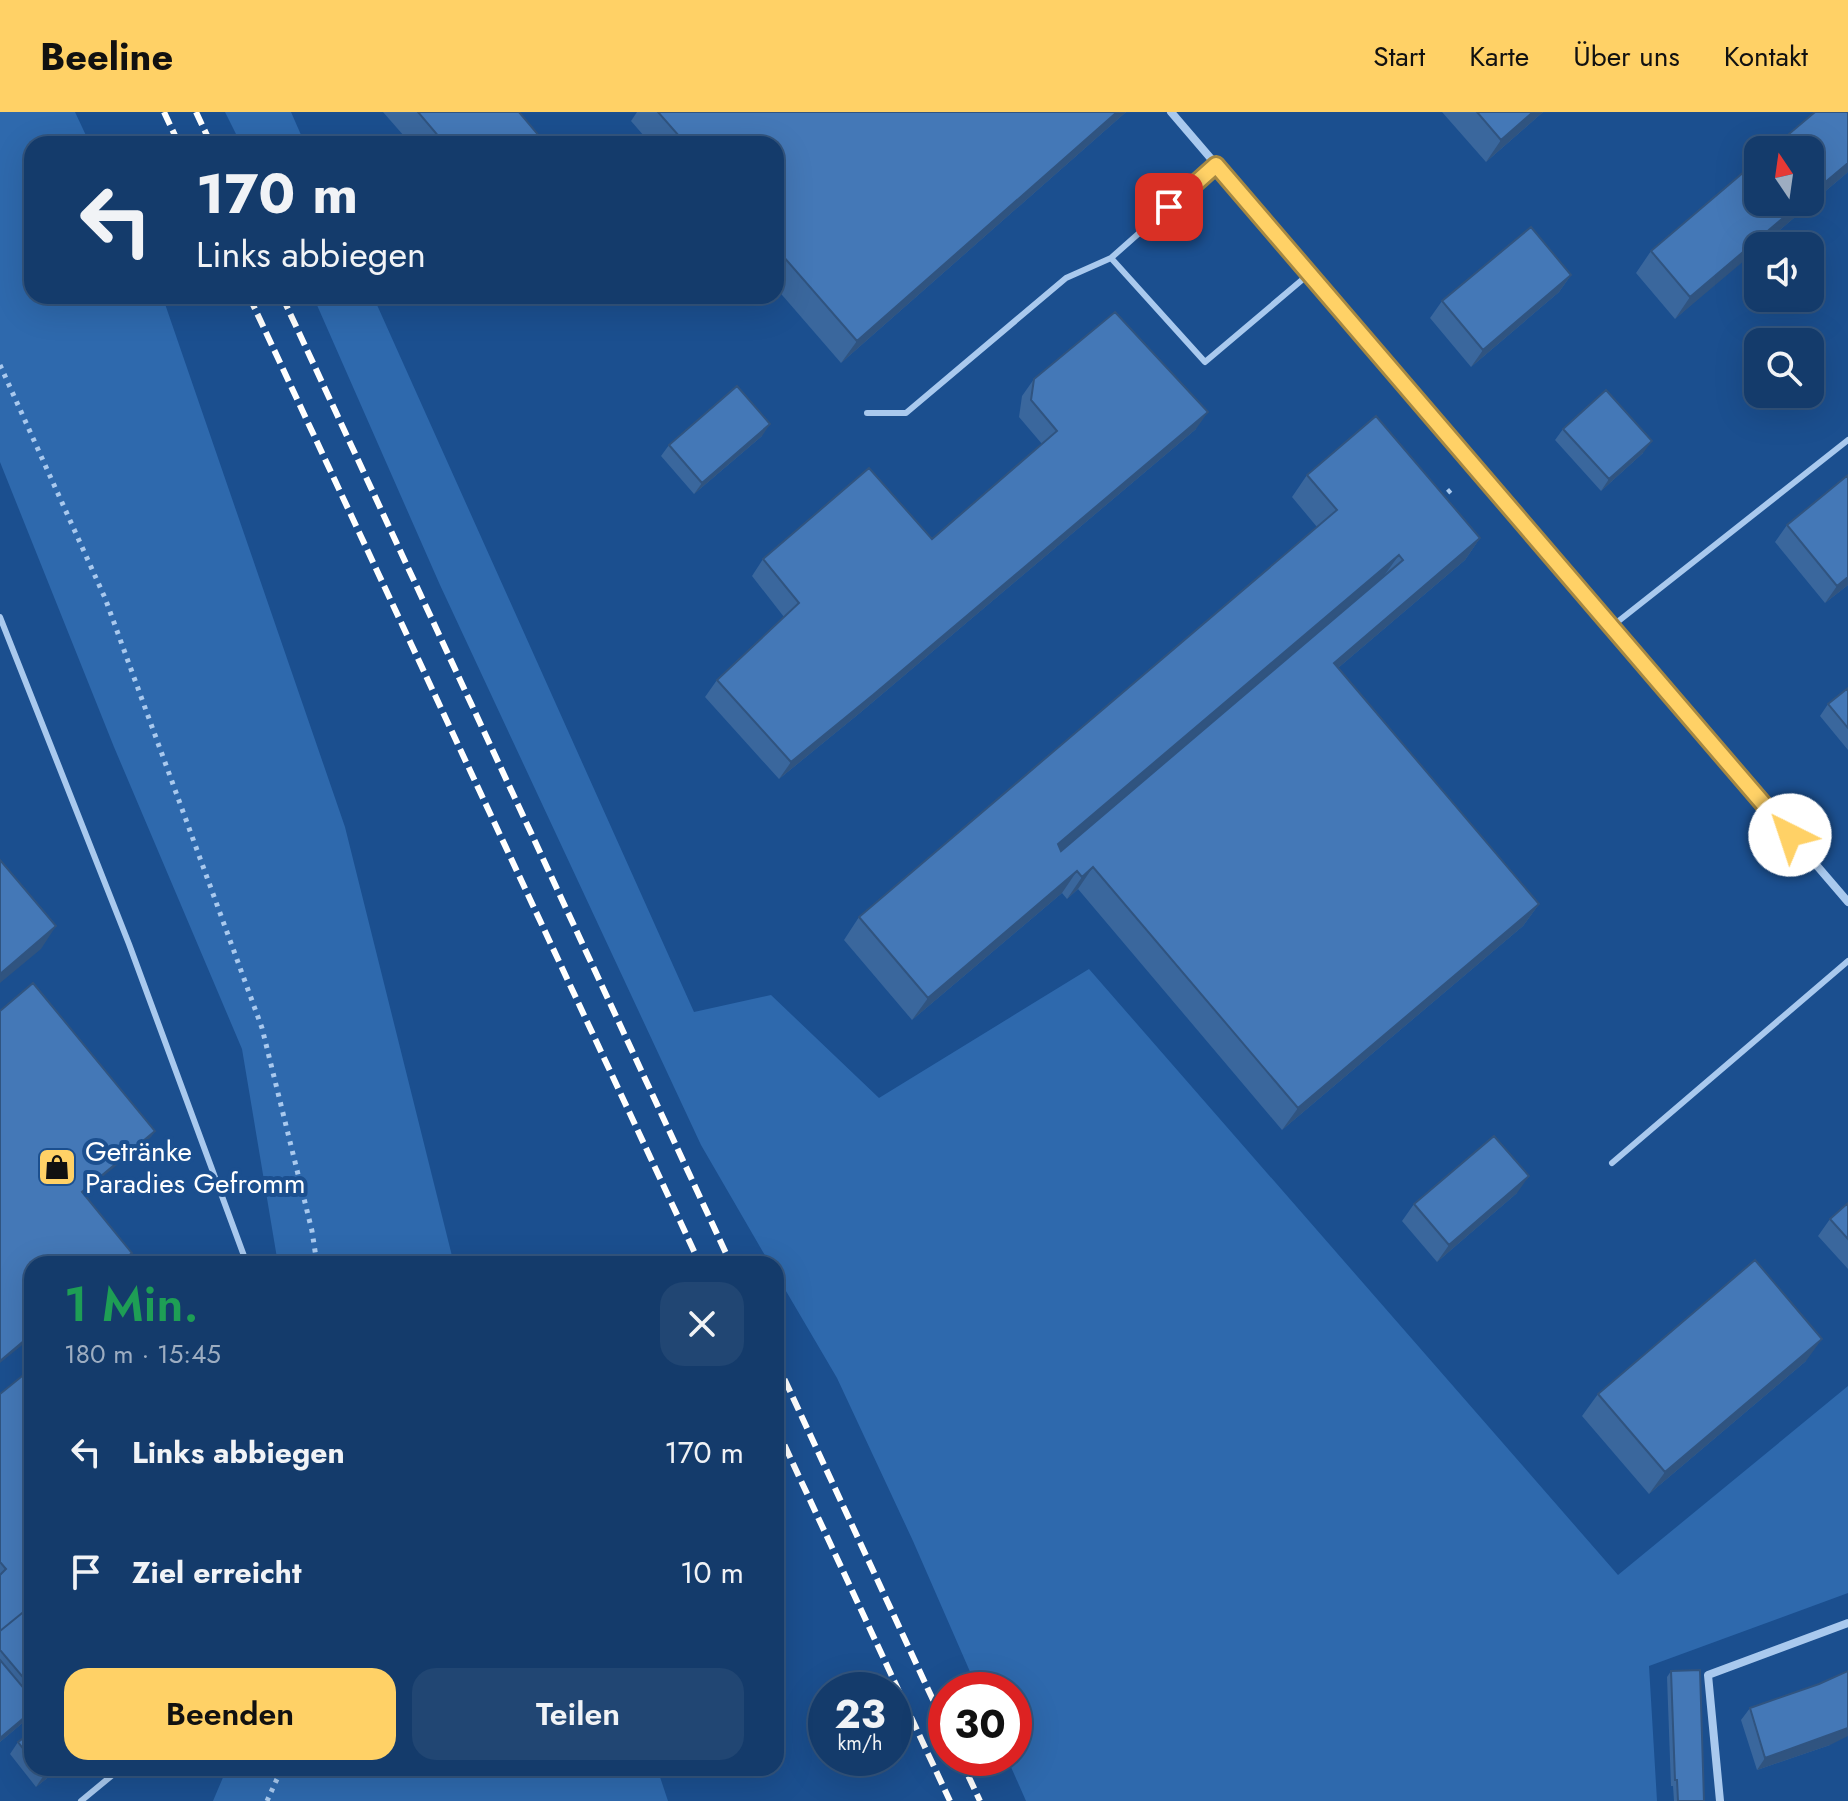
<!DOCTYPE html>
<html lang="de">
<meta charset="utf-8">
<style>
:root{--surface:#143b6b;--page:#214673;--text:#f1f3f6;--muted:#9dadc1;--line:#33557e;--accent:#ffd166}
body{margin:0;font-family:Jost,sans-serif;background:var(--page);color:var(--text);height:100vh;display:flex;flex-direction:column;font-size:30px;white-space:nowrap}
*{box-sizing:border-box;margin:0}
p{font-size:26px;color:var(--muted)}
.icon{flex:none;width:44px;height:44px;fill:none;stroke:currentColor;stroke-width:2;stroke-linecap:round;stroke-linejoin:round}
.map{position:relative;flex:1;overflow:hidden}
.panel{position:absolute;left:24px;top:1144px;width:760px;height:520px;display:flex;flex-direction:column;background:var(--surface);border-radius:24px;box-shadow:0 8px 32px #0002,0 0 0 2px var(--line)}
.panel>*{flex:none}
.banner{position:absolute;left:24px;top:24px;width:760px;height:168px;border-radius:24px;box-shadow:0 8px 32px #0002,0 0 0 2px var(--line);background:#143b6b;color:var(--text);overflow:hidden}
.needle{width:52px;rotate:347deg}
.controls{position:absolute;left:1744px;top:24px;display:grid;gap:16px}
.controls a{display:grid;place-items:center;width:80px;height:80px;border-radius:16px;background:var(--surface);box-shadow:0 8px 32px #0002,0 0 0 2px var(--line);font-size:40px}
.speed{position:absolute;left:808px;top:1560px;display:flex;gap:16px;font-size:40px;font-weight:700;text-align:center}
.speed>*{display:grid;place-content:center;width:104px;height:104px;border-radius:50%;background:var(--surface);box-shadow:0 8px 32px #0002,0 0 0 2px var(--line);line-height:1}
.speed small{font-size:20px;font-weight:400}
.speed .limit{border:12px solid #d22;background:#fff;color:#111}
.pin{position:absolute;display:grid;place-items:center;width:68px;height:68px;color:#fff;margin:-34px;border-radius:16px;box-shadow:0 4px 12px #0006}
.me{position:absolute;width:88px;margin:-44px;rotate:319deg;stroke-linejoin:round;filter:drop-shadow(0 0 6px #0008)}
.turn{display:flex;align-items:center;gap:28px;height:168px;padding:0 40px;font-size:36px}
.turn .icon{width:104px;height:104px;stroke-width:2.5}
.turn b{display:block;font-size:56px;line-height:68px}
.round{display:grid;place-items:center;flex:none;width:84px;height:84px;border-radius:24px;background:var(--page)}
.head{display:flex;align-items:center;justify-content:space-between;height:136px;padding:0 40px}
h1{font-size:48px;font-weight:600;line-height:60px;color:#1e9e55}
.cta{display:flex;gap:16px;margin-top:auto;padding:16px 40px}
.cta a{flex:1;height:92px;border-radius:24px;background:var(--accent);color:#111;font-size:32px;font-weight:600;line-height:92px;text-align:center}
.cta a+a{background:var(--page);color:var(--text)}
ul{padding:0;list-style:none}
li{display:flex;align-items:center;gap:24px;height:120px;padding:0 40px}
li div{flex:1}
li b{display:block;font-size:30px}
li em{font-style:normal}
header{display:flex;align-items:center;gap:48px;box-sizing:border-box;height:112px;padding:0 40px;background:var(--accent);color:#111}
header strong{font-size:38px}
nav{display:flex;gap:44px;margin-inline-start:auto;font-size:28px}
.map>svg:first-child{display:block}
.green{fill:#2e69ad}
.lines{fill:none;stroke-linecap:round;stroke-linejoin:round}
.path{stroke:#a9c9ee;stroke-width:5;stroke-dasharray:4 6;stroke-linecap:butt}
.lane{stroke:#a9c9ee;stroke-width:6}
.street{stroke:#a9c9ee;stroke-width:8}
.rail{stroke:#fff;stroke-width:6;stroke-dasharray:14 6;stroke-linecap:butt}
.wall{fill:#3a679d}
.shaded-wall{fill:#305480}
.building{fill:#4478b7;stroke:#305480;stroke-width:2;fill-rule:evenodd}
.route-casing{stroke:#a68842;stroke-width:20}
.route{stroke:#ffd166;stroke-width:14}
.labels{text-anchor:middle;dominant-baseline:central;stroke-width:8;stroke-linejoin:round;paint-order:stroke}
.poi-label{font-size:28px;fill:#fff;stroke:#1b4f8f;text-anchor:start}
</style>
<header>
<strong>Beeline</strong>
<nav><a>Start</a><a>Karte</a><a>Über uns</a><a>Kontakt</a></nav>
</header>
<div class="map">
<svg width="1848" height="1689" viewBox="0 0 1848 1689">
<rect width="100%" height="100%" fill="#1b4f8f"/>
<path class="green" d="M0 0H75L90 32H32V184H162L164 189 345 715 454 1152H278L242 937 114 635 0 350Z
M225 0H291L305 32H241Z
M313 184H373L694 900 771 883 879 986 1089 857 1618 1463 1848 1274V1481L1649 1554 1657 1689H1026L1007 1646H1014V1578H978L913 1429 837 1266 776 1162V1152H770L701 1033 440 473Z
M227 1656H657L668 1689H213Z"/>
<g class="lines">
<path class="path" d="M0 253 105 486 262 916 312 1119 317 1152
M1440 387 1453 376
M267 1689 282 1656"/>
<path class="lane" d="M1216 53 1111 146 1205 250 1309 162
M867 301H906L1066 166 1111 146
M0 505 129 832 247 1152
M1611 515 1848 328
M1612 1051 1848 849
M81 1689 121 1656"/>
<path class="street" d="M1171 0 1848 790
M1720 1689 1708 1563 1848 1511"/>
<path class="rail" d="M164 0 179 32
M196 0 211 32
M249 184 700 1152
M282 184 731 1152
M776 1249 946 1616
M776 1315 950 1689
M960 1646 980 1689"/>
</g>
<path class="wall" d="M383 0H519L546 32H411Z
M637 0H1126L841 251 776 176V32H651L631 9Z
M1442 0H1543L1486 50Z
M1848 60 1761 134H1758L1675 207 1636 161 1651 139Z
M1571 163 1559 180 1471 255 1430 206 1442 189Z
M1034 267 1196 317 861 600 779 667 705 585 717 568 784 505 752 464 763 447 932 427 1042 332 1019 305 1022 284Z
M1563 317 1643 341 1601 379 1555 328Z
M762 324 694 382 661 344 669 333Z
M1307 363 1480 426 1465 448 1338 556 1539 792 1523 814 1282 1018 1078 777 1067 787 1062 781 912 908 844 828 859 805 1317 415 1292 385Z
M1848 363V473L1825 491 1775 430 1787 413Z
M1848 576V638L1820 604 1828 592Z
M1517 1081 1437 1150 1402 1109 1414 1092Z
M1848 1091V1157L1818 1124 1830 1107Z
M1806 1249 1649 1382 1582 1304 1598 1282Z
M32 1256V1603L0 1630V1282Z
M1671 1559 1704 1689H1674L1673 1674H1671L1667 1565Z
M1750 1596 1830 1633 1757 1658 1741 1608Z
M32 1620V1656H60L36 1675 10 1642 18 1630Z"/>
<path class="shaded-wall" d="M1117 0H1126L841 251 857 229Z
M1533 0H1543L1486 50 1501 28Z
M1848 51V60L1761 134H1758V137L1675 207 1690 185 1802 90H1810V83Z
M1571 163 1559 180 1471 255 1483 238Z
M1208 300 1196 317 861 600 779 667 791 650Z
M770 312 762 324 694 382 702 371Z
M1652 329 1643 341 1601 379 1609 367Z
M1480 426 1465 448 1318 573 1334 551Z
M1399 443 1383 465 1043 755 1058 732Z
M1848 465V473L1825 491 1837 474Z
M1093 755 1078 777 1067 787 1082 765Z
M1077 759 1062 781 912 908 928 886Z
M1539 792 1523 814 1282 1018 1298 996Z
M56 814 41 837 0 871V862Z
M155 1019 151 1025 78 1085 82 1080Z
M1529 1064 1517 1081 1437 1150 1449 1133Z
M32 1222V1225L0 1251V1249Z
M1822 1227 1806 1249 1649 1382 1665 1360Z
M32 1599V1603L0 1630V1626Z
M1848 1616V1624L1830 1633 1757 1658 1765 1646Z
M53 1656H60L36 1675 44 1663Z"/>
<path class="building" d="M418 0H519L546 32H445Z
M658 0H1117L857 229 776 136V32H686Z
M1477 0H1533L1501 28Z
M1815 0H1848V51L1810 83V38H1770Z
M1758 48V90H1802L1690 185 1651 139Z
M1531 115 1571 163 1483 238 1442 189Z
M1115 200 1208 300 873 583 791 650 717 568 799 491 763 447 869 356 932 427 1057 319 1031 288 1034 267Z
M737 274 770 312 702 371 669 333Z
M1606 278 1652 329 1609 367 1563 317Z
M1376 304 1480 426 1334 551 1539 792 1298 996 1093 755 1082 765 1077 759 928 886 859 805 1337 398 1307 363ZM1399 443 1403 448 1061 739 1058 732Z
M1848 363V465L1837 474 1787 413Z
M1848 576V616L1828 592Z
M0 748 56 814 0 862Z
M33 871 155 1019 82 1080 132 1141 118 1152H32V1222L0 1249V899Z
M1494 1024 1529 1064 1449 1133 1414 1092Z
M1848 1091V1127L1830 1107Z
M1755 1148 1822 1227 1665 1360 1598 1282Z
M32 1256V1493L0 1519V1463L6 1457 0 1450V1282Z
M32 1493V1576L0 1538V1519Z
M0 1548 32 1586V1599L0 1626Z
M1700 1558 1704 1689H1678L1677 1668H1675L1671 1559Z
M1848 1559V1616L1765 1646 1750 1596 1819 1572Z
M32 1620V1648L18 1630Z
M38 1656H53L44 1663Z"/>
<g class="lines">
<defs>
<path id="route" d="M1169 95 1216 53 1790 723"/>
</defs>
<use href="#route" class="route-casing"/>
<use href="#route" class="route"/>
</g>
<defs>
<symbol id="shop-square" viewBox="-11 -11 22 22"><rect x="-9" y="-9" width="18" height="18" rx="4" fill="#ffd166" stroke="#1b4f8f"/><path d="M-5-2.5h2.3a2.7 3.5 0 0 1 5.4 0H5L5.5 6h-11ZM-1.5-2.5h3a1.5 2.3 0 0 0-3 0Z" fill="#111"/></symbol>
</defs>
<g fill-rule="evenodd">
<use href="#shop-square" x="35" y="1033" width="44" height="44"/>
</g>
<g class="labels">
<g class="poi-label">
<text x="85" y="1039">Getränke<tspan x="85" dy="32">Paradies Gefromm</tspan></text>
</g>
</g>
</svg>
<div class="controls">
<a><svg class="needle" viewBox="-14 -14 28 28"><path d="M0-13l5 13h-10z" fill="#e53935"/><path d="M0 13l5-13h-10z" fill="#9dadc1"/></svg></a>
<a><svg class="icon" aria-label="sound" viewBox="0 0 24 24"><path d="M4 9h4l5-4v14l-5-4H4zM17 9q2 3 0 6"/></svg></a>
<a><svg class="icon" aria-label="search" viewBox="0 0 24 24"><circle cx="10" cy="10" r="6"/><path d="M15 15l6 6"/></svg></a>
</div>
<div class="speed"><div>23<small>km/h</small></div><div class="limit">30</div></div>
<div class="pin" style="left:1169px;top:95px;background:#d93025"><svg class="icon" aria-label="arrive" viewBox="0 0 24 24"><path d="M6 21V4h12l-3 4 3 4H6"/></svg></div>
<svg class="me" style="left:1790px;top:723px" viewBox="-20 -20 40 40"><circle r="19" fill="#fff"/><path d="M0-13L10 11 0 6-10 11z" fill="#ffd166"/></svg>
<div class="banner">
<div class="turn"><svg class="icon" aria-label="left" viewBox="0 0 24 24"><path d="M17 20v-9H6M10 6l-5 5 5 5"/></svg><div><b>170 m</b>Links abbiegen</div></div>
</div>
<section class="panel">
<div class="head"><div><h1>1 Min.</h1><p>180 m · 15:45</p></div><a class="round"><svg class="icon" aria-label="close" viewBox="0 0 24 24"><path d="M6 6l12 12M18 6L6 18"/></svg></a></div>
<ul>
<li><svg class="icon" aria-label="left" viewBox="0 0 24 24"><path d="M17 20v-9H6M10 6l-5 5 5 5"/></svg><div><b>Links abbiegen</b></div><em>170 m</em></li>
<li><svg class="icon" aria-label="arrive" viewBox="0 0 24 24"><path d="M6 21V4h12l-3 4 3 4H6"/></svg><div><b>Ziel erreicht</b></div><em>10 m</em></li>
</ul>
<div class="cta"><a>Beenden</a><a>Teilen</a></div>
</section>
</div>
